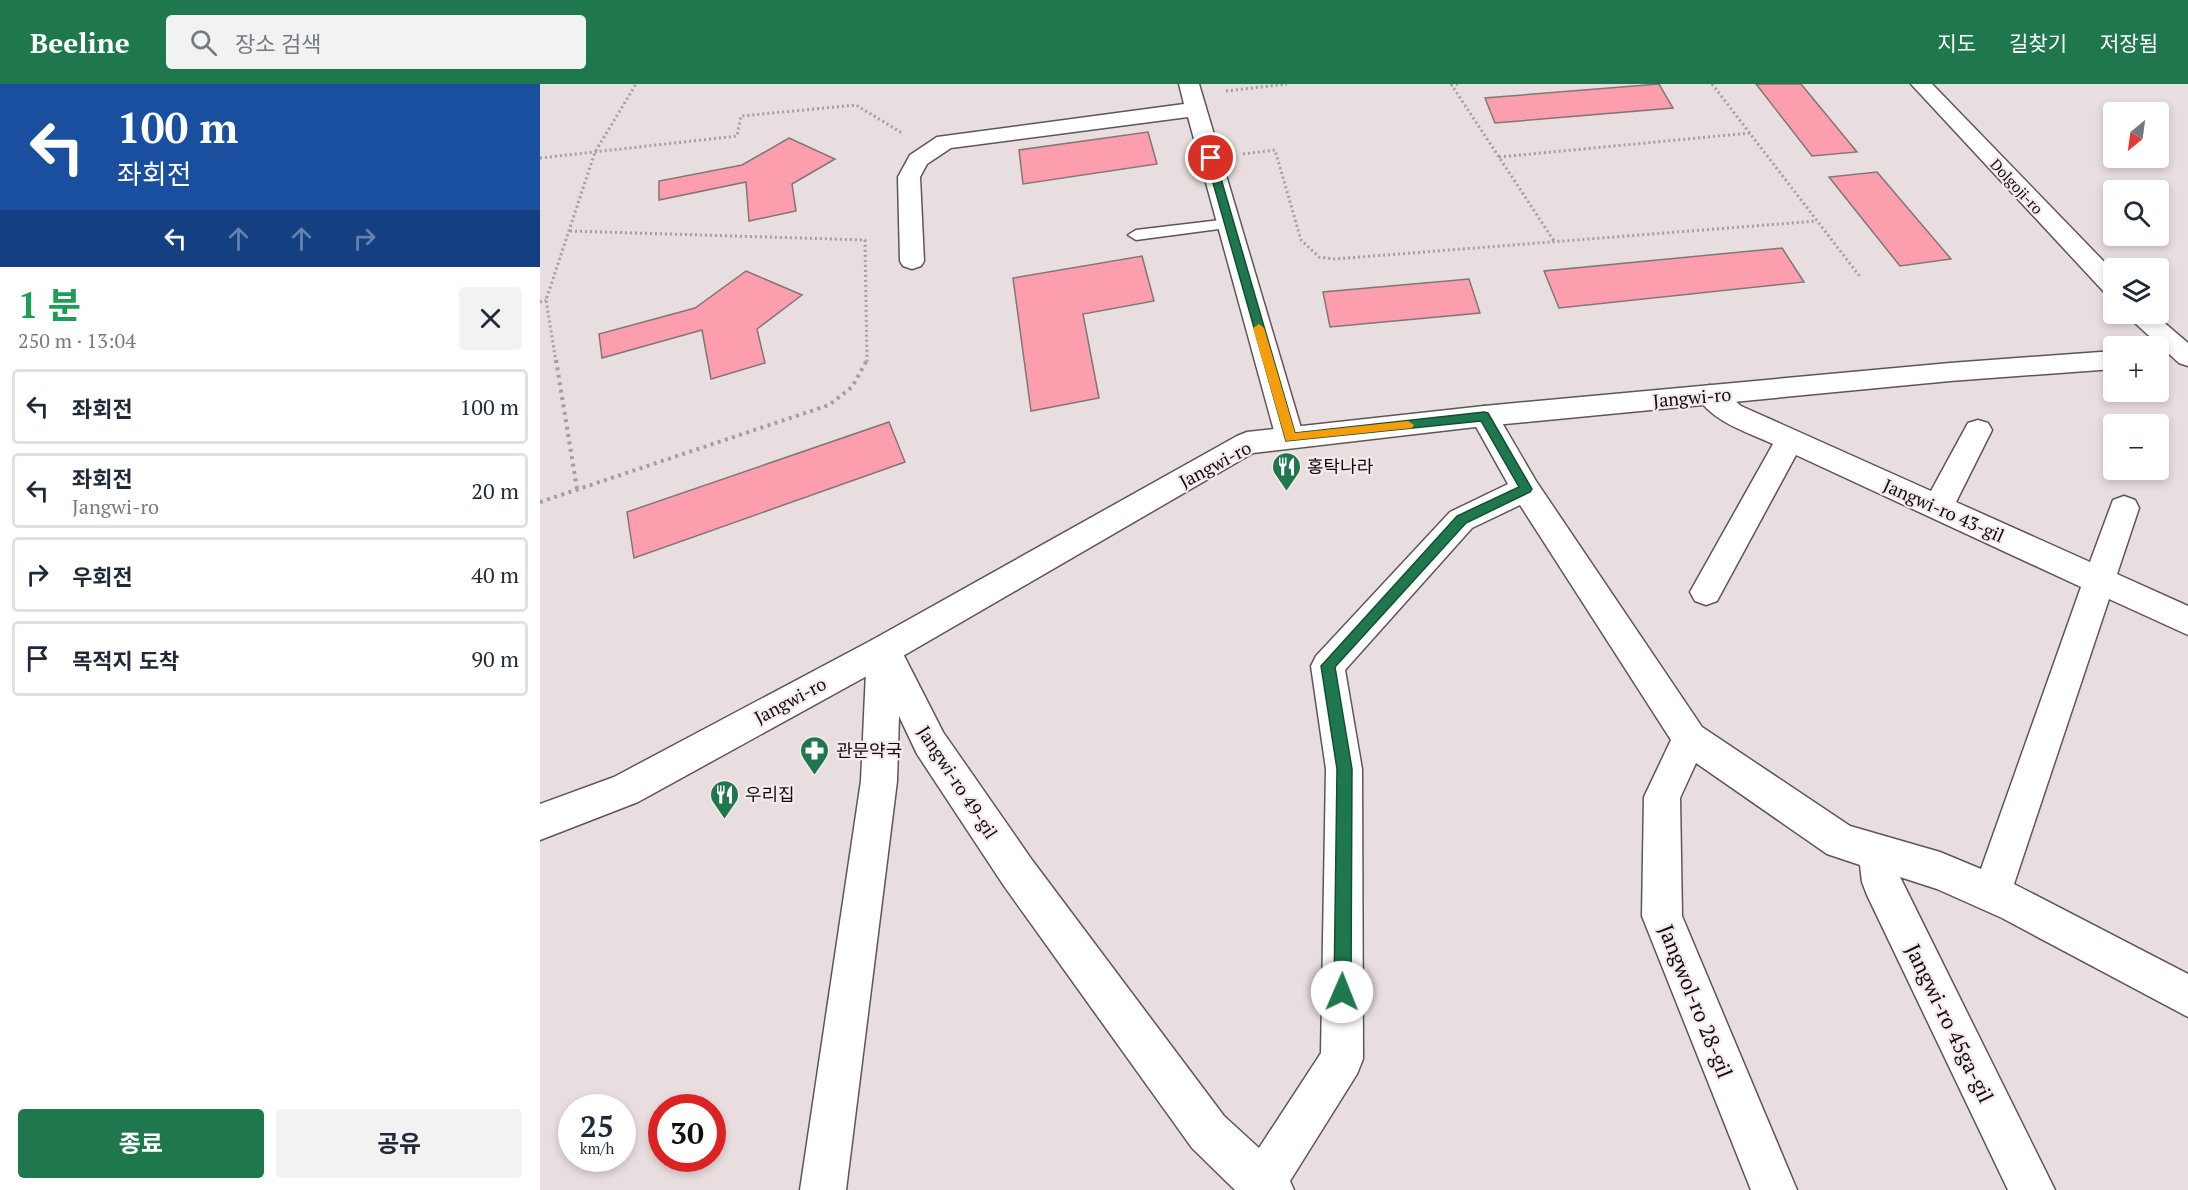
<!DOCTYPE html>
<html lang="ko">
<meta charset="utf-8">
<style>
:root{--surface:#fff;--page:#f2f2f3;--text:#1f2937;--muted:#747a83;--line:#e0e1e3;--accent:#1f784d}
body{margin:0;font-family:"PT Serif","Noto Sans KR",serif;background:var(--page);color:var(--text);height:100vh;display:flex;flex-direction:column;font-size:22px;white-space:nowrap}
*{box-sizing:border-box;margin:0}
p{font-size:20px;color:var(--muted)}
.icon{flex:none;width:33px;height:33px;fill:none;stroke:currentColor;stroke-width:2;stroke-linecap:round;stroke-linejoin:round}
.map{position:relative;flex:1;overflow:hidden}
.sheet{display:flex;flex-direction:column;background:var(--surface);width:540px}
.sheet>*{flex:none}
.top-card{background:#1a4fa0;color:#fff;overflow:hidden}
.needle{width:39px;rotate:209deg}
.buttons{position:absolute;left:1563px;top:18px;display:grid;gap:12px}
.buttons a{display:grid;place-items:center;width:66px;height:66px;border-radius:6px;background:var(--surface);box-shadow:0 3px 9px #0003;font-size:30px}
.speed{position:absolute;left:18px;top:1010px;display:flex;gap:12px;font-size:30px;font-weight:700;text-align:center}
.speed>*{display:grid;place-content:center;width:78px;height:78px;border-radius:50%;background:var(--surface);box-shadow:0 3px 9px #0003;line-height:1}
.speed small{font-size:15px;font-weight:400}
.speed .limit{border:9px solid #d22;background:#fff;color:#111}
.pin{position:absolute;display:grid;place-items:center;width:51px;height:51px;color:#fff;margin:-26px;border:3px solid #fff;border-radius:50%;box-shadow:0 2px 6px #0007}
.me{position:absolute;width:66px;margin:-33px;rotate:1deg;stroke-linejoin:round;filter:drop-shadow(0 0 4px #0008)}
.turn{display:flex;align-items:center;gap:21px;height:126px;padding:0 18px;font-size:27px}
.turn .icon{width:78px;height:78px;stroke-width:2.5}
.turn b{display:block;font-size:42px;line-height:51px}
.lanes{display:flex;align-items:center;height:57px;padding:0 18px;background:#0003;justify-content:center;gap:30px;direction:ltr}
.lanes .off{opacity:.35}
.round{display:grid;place-items:center;flex:none;width:63px;height:63px;border-radius:6px;background:var(--page)}
.head{display:flex;align-items:center;justify-content:space-between;height:102px;padding:0 18px}
h1{font-size:36px;font-weight:700;line-height:45px;color:#1e9e55}
.cta{display:flex;gap:12px;margin-top:auto;padding:12px 18px}
.cta a{flex:1;height:69px;border-radius:6px;background:var(--accent);color:#fff;font-size:24px;font-weight:700;line-height:69px;text-align:center}
.cta a+a{background:var(--page);color:var(--text)}
ul{padding:0;list-style:none}
li{display:flex;align-items:center;gap:18px;height:75px;margin:0 12px 9px;padding:0 6px;border:3px solid var(--line);border-radius:6px}
li div{flex:1}
li b{display:block;font-size:22px}
li em{font-style:normal}
header{display:flex;align-items:center;gap:36px;box-sizing:border-box;height:84px;padding:0 30px;background:var(--accent);color:#fff}
header strong{font-size:28px}
nav{display:flex;gap:33px;margin-inline-start:auto;font-size:21px}
.search{width:420px;height:54px;background:var(--page);display:flex;align-items:center;gap:15px;box-sizing:border-box;padding:0 21px;border-radius:6px;color:var(--muted);font-size:22px}
main{display:flex;flex:1;min-height:0}
.map>svg:first-child{display:block}
.building{fill:#fc9ead;stroke:#807677;stroke-width:1.5}
.lines{fill:none;stroke-linecap:round;stroke-linejoin:round}
.lane-casing{stroke:#5f5556;stroke-width:3}
.street-casing{stroke:#5f5556;stroke-width:3}
.secondary-casing{stroke:#5f5556;stroke-width:3}
.path-far1{stroke:#a69d9e;stroke-width:3;stroke-dasharray:2 3;stroke-linecap:butt}
.path{stroke:#a69d9e;stroke-width:4;stroke-dasharray:3 4.5;stroke-linecap:butt}
.lane{fill:#fff;fill-rule:evenodd}
.street{fill:#fff;fill-rule:evenodd}
.secondary{fill:#fff;fill-rule:evenodd}
.route{fill:#1f784d;stroke:#144e32;stroke-width:1.5}
.slow{fill:#f59e0b}
.labels{text-anchor:middle;dominant-baseline:central;stroke-width:4.5;stroke-linejoin:round;paint-order:stroke}
.far-street-label{font-size:15px;fill:#100c0d;stroke:#f6ebec}
.street-label{font-size:18px;fill:#100c0d;stroke:#f6ebec}
.poi-label{font-size:18px;fill:#100c0d;stroke:#f6ebec;text-anchor:start}
.near-street-label{font-size:21px;fill:#100c0d;stroke:#f6ebec}
</style>
<header>
<strong>Beeline</strong>
<div class="search"><svg class="icon" aria-label="search" viewBox="0 0 24 24"><circle cx="10" cy="10" r="6"/><path d="M15 15l6 6"/></svg>장소 검색</div>
<nav><a>지도</a><a>길찾기</a><a>저장됨</a></nav>
</header>
<main>
<section class="sheet">
<div class="top-card">
<div class="turn"><svg class="icon" aria-label="left" viewBox="0 0 24 24"><path d="M17 20v-9H6M10 6l-5 5 5 5"/></svg><div><b>100 m</b>좌회전</div></div>
<div class="lanes"><svg class="icon" aria-label="left" viewBox="0 0 24 24"><path d="M17 20v-9H6M10 6l-5 5 5 5"/></svg><svg class="icon off" aria-label="ahead" viewBox="0 0 24 24"><path d="M12 20V5M6 11l6-6 6 6"/></svg><svg class="icon off" aria-label="ahead" viewBox="0 0 24 24"><path d="M12 20V5M6 11l6-6 6 6"/></svg><svg class="icon off" aria-label="right" viewBox="0 0 24 24"><path d="M7 20v-9h11M14 6l5 5-5 5"/></svg></div>
</div>
<div class="head"><div><h1>1 분</h1><p>250 m · 13:04</p></div><a class="round"><svg class="icon" aria-label="close" viewBox="0 0 24 24"><path d="M6 6l12 12M18 6L6 18"/></svg></a></div>
<ul>
<li><svg class="icon" aria-label="left" viewBox="0 0 24 24"><path d="M17 20v-9H6M10 6l-5 5 5 5"/></svg><div><b>좌회전</b></div><em>100 m</em></li>
<li><svg class="icon" aria-label="left" viewBox="0 0 24 24"><path d="M17 20v-9H6M10 6l-5 5 5 5"/></svg><div><b>좌회전</b><p>Jangwi-ro</p></div><em>20 m</em></li>
<li><svg class="icon" aria-label="right" viewBox="0 0 24 24"><path d="M7 20v-9h11M14 6l5 5-5 5"/></svg><div><b>우회전</b></div><em>40 m</em></li>
<li><svg class="icon" aria-label="arrive" viewBox="0 0 24 24"><path d="M6 21V4h12l-3 4 3 4H6"/></svg><div><b>목적지 도착</b></div><em>90 m</em></li>
</ul>
<div class="cta"><a>종료</a><a>공유</a></div>
</section>
<div class="map">
<svg width="1648" height="1106" viewBox="0 0 1648 1106">
<rect width="100%" height="100%" fill="#e9dedf"/>
<path class="building" d="M1119 0 1133 24 955 39 945 14Z
M1216 0H1261L1317 68 1272 72Z
M608 48 617 80 483 100 479 66Z
M249 54 295 75 252 100 256 127 209 137 206 98 119 116V97L202 81Z
M1337 88 1411 175 1360 182 1289 93Z
M1242 164 1264 198 1019 224 1004 187Z
M602 172 614 217 543 230 559 314 491 327 473 194Z
M206 187 262 211 217 245 225 279 171 295 162 246 62 274 59 250 155 224Z
M929 195 940 229 790 243 783 208Z
M349 338 365 378 94 474 87 428Z"/>
<g class="lines">
<defs>
<path id="lane" d="M689 135 697 140 694 143 596 156 588 151 596 146Z"/>
<path id="street" d="M639 0H659L764 354 760 361 750 364 740 361 736 354 648 33 411 64 387 80 380 93 384 177 381 182 372 185 363 182 360 177 358 93 370 71 397 53 644 20Z
M1170 301 1180 304 1201 322 1391 407 1428 339 1438 336 1448 339 1452 346 1416 418 1550 478 1573 416 1584 412 1595 416 1599 424 1577 490 1648 522V551L1569 515 1474 800 1648 890V933L1462 834 1397 805 1360 793 1515 1106H1468L1327 811 1322 798 1320 781 1287 770 1156 679 1140 714 1142 832 1257 1106H1211L1102 832 1104 713 1131 656 980 421 932 444 805 586 822 685 823 975 817 990 750 1097 754 1106H695L652 1064 464 802 377 670 359 632 357 697 306 1106H260L321 697 327 566 332 556 344 552 356 556 403 648 492 776 684 1032 719 1064 781 969 786 685 771 582 776 572 910 428 968 400 930 332 934 325 944 322 954 325 996 397 1162 643 1310 742 1400 768 1441 785 1541 503 1256 371 1177 517 1166 521 1155 517 1150 508 1233 360C1207 348 1172 338 1156 311L1160 304Z"/>
<path id="secondary" d="M1371 0H1392L1574 188V211L1565 209Z
M1585 230H1614L1648 259V282L1639 279Z
M1574 267V285L1410 297 944 342 713 369 356 576 98 718 0 756V720L74 693 332 556 697 352 707 348 944 322 1410 279Z"/>
</defs>
<use href="#lane" class="lane-casing"/>
<use href="#street" class="street-casing"/>
<use href="#secondary" class="secondary-casing"/>
<path class="path-far1" d="M911 0 1014 157
M1172 0 1321 194
M911 1 918 0
M686 7 747 0
M703 70 735 66 761 156 779 173 795 175 1277 137
M959 73 1210 49
M0 74 197 52 201 32 316 21 362 49
M30 147 325 156 327 278
M0 218 6 216
M16 278 6 216 55 68 96 0"/>
<path class="path" d="M16 276 37 405
M0 418 289 321 312 303 327 276"/>
<use href="#lane" class="lane"/>
<use href="#street" class="street"/>
<use href="#secondary" class="secondary"/>
</g>
<path class="route" d="M671 71 675 74 755 349 944 328 948 329 992 405 990 408 926 439 795 583 812 685 811 908 808 914 802 916 796 914 794 908 797 685 781 582 917 432 979 403 941 337 746 357 666 74Z"/>
<path class="slow" d="M719 240 724 244 755 349 868 337 874 341 872 344 746 357 713 244Z"/>
<defs>
<symbol id="restaurant-pin" viewBox="-11 -11 22 30"><path d="M0 17L-7.5 6A9.5 9.5 0 1 1 7.5 6Z" fill="#1f784d" stroke="#f6ebec"/><path d="M-5-6h1v4h1v-4h1v4h1v-4h1v5L-1.5 .5V6h-2V.5L-5-1ZM5-6V6H3V1.5H1.5Q1.5-4 5-6Z" fill="#fff"/></symbol>
<symbol id="pharmacy-pin" viewBox="-11 -11 22 30"><path d="M0 17L-7.5 6A9.5 9.5 0 1 1 7.5 6Z" fill="#1f784d" stroke="#f6ebec"/><path d="M-2-6h4v4h4v4h-4v4h-4v-4h-4v-4h4Z" fill="#fff"/></symbol>
</defs>
<g fill-rule="evenodd">
<use href="#restaurant-pin" x="730" y="366" width="33" height="45"/>
<use href="#pharmacy-pin" x="258" y="650" width="33" height="45"/>
<use href="#restaurant-pin" x="168" y="694" width="33" height="45"/>
</g>
<g class="labels">
<g class="far-street-label">
<text transform="translate(1477 102) rotate(47)">Dolgoji-ro</text>
</g>
<g class="street-label">
<text transform="translate(1152 313) rotate(-5)">Jangwi-ro</text>
<text transform="translate(675 380) rotate(-28)">Jangwi-ro</text>
<text transform="translate(1404 426) rotate(24)">Jangwi-ro 43-gil</text>
<text transform="translate(250 616) rotate(-28)">Jangwi-ro</text>
<text transform="translate(418 698) rotate(57)">Jangwi-ro 49-gil</text>
</g>
<g class="poi-label">
<text x="767" y="382">홍탁나라</text>
<text x="296" y="666">관문약국</text>
<text x="205" y="710">우리집</text>
</g>
<g class="near-street-label">
<text transform="translate(1156 917) rotate(68)">Jangwol-ro 28-gil</text>
<text transform="translate(1410 939) rotate(64)">Jangwi-ro 45ga-gil</text>
</g>
</g>
</svg>
<div class="buttons">
<a><svg class="needle" viewBox="-14 -14 28 28"><path d="M0-13l5 13h-10z" fill="#e53935"/><path d="M0 13l5-13h-10z" fill="#747a83"/></svg></a>
<a><svg class="icon" aria-label="search" viewBox="0 0 24 24"><circle cx="10" cy="10" r="6"/><path d="M15 15l6 6"/></svg></a>
<a><svg class="icon" aria-label="layers" viewBox="0 0 24 24"><path d="M12 4l9 5-9 5-9-5zM3 14l9 5 9-5"/></svg></a>
<a>+</a>
<a>−</a>
</div>
<div class="speed"><div>25<small>km/h</small></div><div class="limit">30</div></div>
<div class="pin" style="left:671px;top:74px;background:#d93025"><svg class="icon" aria-label="arrive" viewBox="0 0 24 24"><path d="M6 21V4h12l-3 4 3 4H6"/></svg></div>
<svg class="me" style="left:802px;top:908px" viewBox="-20 -20 40 40"><circle r="19" fill="#fff"/><path d="M0-13L10 11 0 6-10 11z" fill="#1f784d"/></svg>
</div>
</main>
